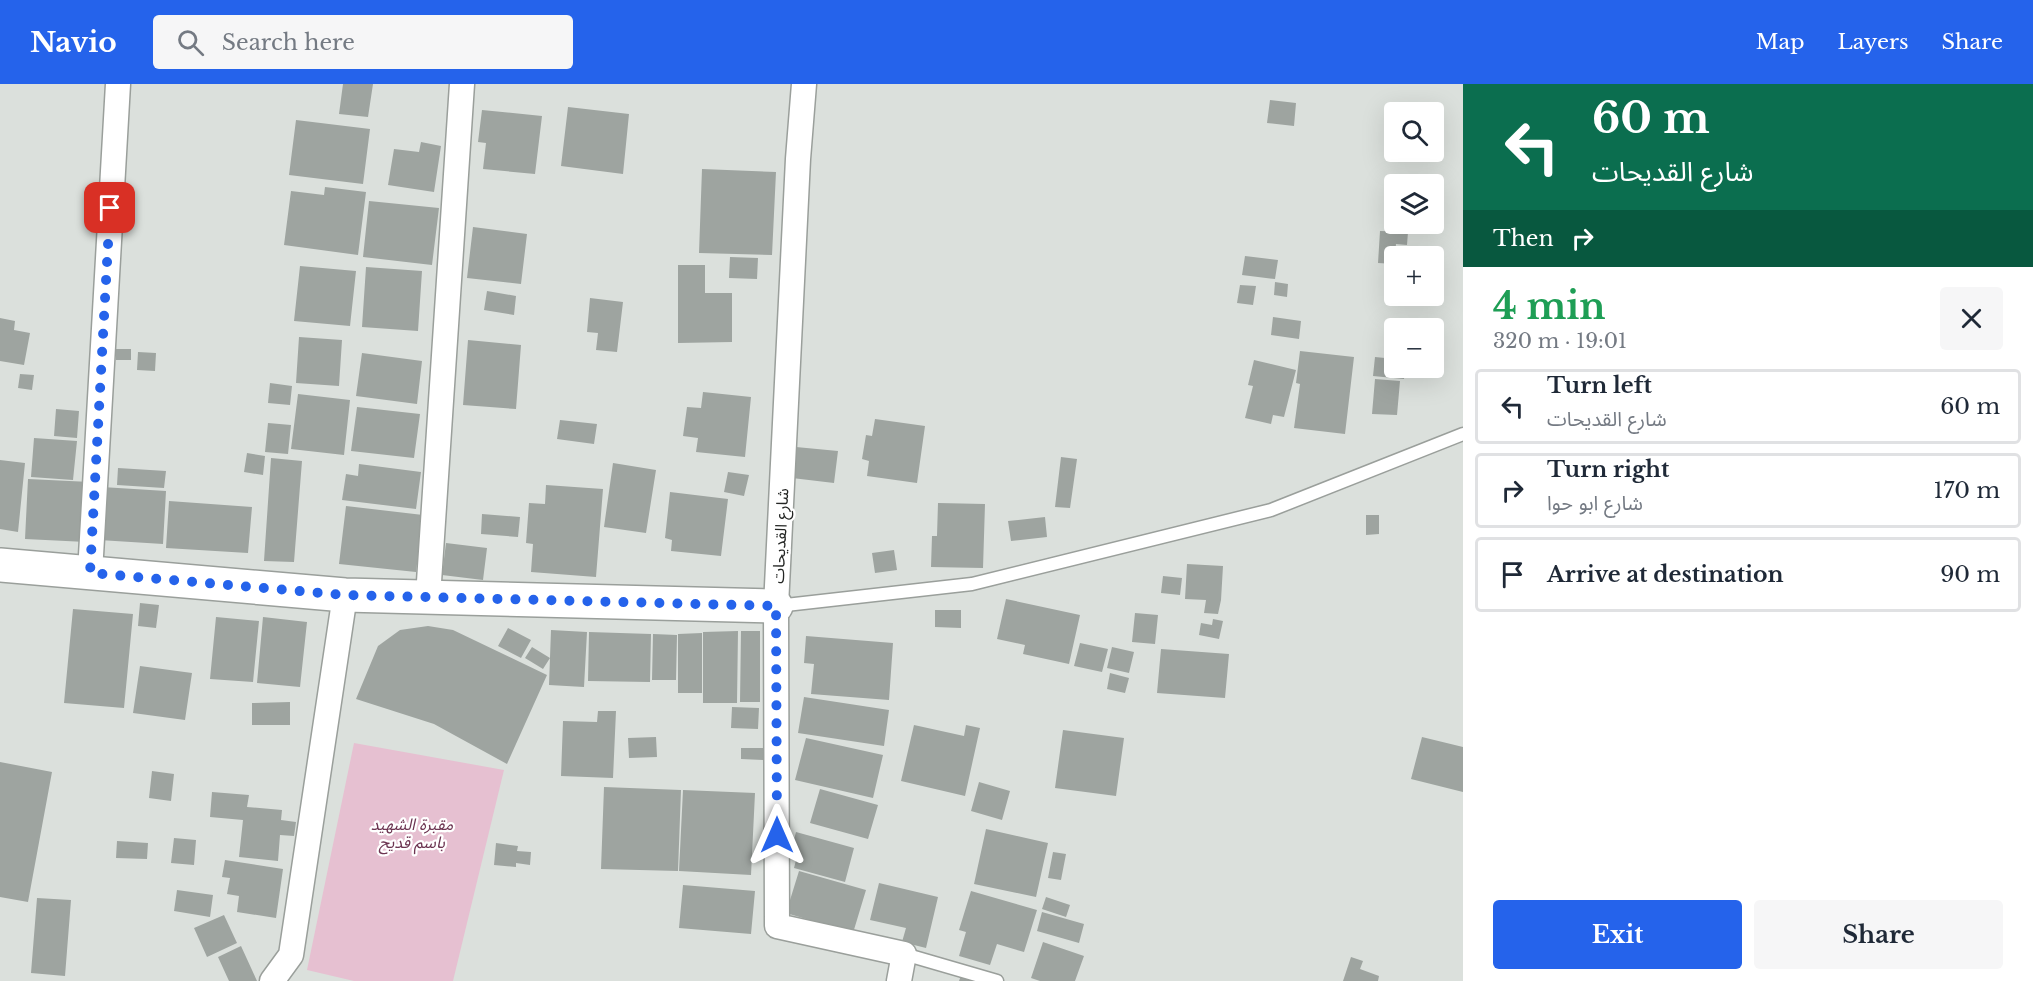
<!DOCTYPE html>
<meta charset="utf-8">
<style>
:root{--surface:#fff;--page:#f6f6f7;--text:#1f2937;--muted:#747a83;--line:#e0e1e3;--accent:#2563eb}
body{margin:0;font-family:"Libre Baskerville","Noto Sans Arabic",serif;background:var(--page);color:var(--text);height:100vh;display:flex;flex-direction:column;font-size:22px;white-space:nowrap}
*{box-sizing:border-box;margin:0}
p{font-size:20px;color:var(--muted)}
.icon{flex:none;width:33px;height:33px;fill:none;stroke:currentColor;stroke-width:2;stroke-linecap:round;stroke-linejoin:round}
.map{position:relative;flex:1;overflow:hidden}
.drawer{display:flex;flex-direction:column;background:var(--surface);width:570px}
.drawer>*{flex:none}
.top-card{background:#0b6e4f;color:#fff;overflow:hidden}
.buttons{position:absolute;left:1384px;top:18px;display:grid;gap:12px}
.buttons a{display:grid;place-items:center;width:60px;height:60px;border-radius:6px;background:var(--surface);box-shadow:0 6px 24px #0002;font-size:30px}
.pin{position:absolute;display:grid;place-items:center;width:51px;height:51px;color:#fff;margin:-26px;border-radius:12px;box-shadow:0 3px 9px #0006}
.me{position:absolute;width:66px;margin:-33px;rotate:0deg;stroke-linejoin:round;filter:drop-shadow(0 0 4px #0008)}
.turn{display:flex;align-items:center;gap:21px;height:126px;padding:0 30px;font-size:27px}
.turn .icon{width:78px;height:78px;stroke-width:2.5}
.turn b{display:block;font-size:42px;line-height:51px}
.then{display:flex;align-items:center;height:57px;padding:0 30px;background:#0003;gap:12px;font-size:22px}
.round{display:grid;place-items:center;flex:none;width:63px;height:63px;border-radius:6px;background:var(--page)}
.headline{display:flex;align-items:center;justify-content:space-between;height:102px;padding:0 30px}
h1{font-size:36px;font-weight:700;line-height:45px;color:#1e9e55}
.button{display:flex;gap:12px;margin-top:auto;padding:12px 30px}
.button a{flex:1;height:69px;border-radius:6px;background:var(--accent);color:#fff;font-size:24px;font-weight:700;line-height:69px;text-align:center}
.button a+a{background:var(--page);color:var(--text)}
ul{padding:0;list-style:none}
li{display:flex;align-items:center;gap:18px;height:75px;margin:0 12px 9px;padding:0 18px;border:3px solid var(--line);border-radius:6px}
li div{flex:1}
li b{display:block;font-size:22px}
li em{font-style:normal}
header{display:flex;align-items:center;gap:36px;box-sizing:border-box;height:84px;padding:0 30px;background:var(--accent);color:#fff}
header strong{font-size:28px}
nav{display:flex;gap:33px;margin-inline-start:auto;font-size:21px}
.search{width:420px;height:54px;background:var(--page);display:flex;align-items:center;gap:15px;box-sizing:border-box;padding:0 21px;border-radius:6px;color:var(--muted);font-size:22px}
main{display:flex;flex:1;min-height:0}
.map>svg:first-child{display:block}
.green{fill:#e6c0d1}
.building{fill:#9ea4a0}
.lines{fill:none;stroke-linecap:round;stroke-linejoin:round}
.lane-casing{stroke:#9a9f9b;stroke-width:15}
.street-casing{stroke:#9a9f9b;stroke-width:27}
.secondary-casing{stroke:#9a9f9b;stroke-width:36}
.lane{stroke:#fff;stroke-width:12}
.street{stroke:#fff;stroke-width:24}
.secondary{stroke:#fff;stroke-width:33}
.route{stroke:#2563eb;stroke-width:10;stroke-dasharray:0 18}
.labels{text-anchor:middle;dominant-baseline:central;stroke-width:4.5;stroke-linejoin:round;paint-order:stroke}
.street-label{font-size:16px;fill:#242624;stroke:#fff}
.park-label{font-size:16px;font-style:italic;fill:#6c3451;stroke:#fff}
</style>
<header>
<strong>Navio</strong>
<div class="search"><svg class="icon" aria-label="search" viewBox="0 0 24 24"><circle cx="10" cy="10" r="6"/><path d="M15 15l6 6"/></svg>Search here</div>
<nav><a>Map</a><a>Layers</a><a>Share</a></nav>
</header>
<main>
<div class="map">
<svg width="1463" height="897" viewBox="0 0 1463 897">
<rect width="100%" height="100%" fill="#dbe0dc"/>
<path class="green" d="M354 659 504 686 453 897H354L307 886Z"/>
<path class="building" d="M343 0H373L368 33 339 30Z
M1270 16 1296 19 1294 42 1267 39Z
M568 23 629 30 623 90 561 82Z
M482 26 542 32 535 90 483 85 486 59 478 58Z
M296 36 370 45 363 100 289 91Z
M421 58 441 62 434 108 388 101 394 65 419 68Z
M702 85 776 88 772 171 699 169Z
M325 103 366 108 358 171 284 161 291 107 324 111Z
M369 117 439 124 432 181 363 173Z
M473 143 527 150 521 200 467 194Z
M1380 147 1408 148 1407 161 1396 160 1394 180 1378 179Z
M1245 172 1278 176 1275 195 1242 191Z
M730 173 758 174 757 195 729 194Z
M678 181H705V209H732V258L678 259Z
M300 182 356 187 350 242 294 237Z
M366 183 422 187 418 247 362 243Z
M1275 198 1288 200 1287 213 1274 211Z
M1240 201 1256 202 1253 221 1237 219Z
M487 207 516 212 514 231 484 226Z
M590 214 623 218 617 268 596 266 598 249 587 248Z
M1273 233 1301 237 1299 255 1271 251Z
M0 234 15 237 14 246 30 249 24 281 0 277Z
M299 253 342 256 339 302 296 299Z
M468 256 521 261 516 325 463 321Z
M116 265H131V276H116Z
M1300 267 1354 273 1345 350 1294 344 1300 300 1296 299Z
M138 268 156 269 155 287 137 286Z
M362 269 422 277 417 320 356 312Z
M1375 273 1395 275V284H1405L1404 295 1373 292Z
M1254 276 1296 286 1284 333 1273 331 1271 340 1245 334 1253 302 1248 301Z
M20 290 34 291 32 306 18 304Z
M1375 295 1400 297 1397 331 1372 330Z
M270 299 292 302 290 321 268 319Z
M703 308 751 313 745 373 696 368 698 354 683 352 687 323 701 324Z
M298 310 350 316 344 371 291 365Z
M357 323 420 330 414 374 351 367Z
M56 325 79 327 77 354 54 352Z
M875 335 925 342 917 399 867 392 869 377 862 375 866 351 872 352Z
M560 336 597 340 594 360 557 355Z
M268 339 291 341 288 370 265 368Z
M34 354 77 357 73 396 31 393Z
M796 363 838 367 834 399 792 394Z
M247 369 265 372 263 391 244 388Z
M1061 373 1077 375 1070 424 1055 423Z
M271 374 302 377 294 478 264 477Z
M0 376 25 379 18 448 0 445Z
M613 379 656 386 646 449 604 443Z
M359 380 421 388 416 425 342 416 346 390 358 392Z
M118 384 166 387 164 404 117 401Z
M728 388 749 391 744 412 724 408Z
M28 395 90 398 86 458 25 455Z
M546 401 603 405 596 493 531 488 533 460 526 459 529 419 545 420Z
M102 403 166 407 163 460 99 456Z
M670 408 728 415 721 472 671 467 672 456 665 454Z
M169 417 252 423 248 469 166 464Z
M938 419 985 420 983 484 931 483 932 452H937Z
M346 422 423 431 416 488 339 480Z
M482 430 520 433 518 453 481 450Z
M1366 431H1379V450L1366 451Z
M1045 433 1047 453 1011 457 1008 437Z
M446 459 487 464 483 496 442 491Z
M894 466 897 486 875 489 872 469Z
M1187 480 1223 482 1221 516 1218 530 1204 529 1206 516 1185 515Z
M1163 492 1182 494 1180 511 1161 509Z
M1006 515 1080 531 1069 580 1023 570 1025 561 997 555Z
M140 519 159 521 156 544 138 542Z
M73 525 133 530 124 624 64 619Z
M935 526H961V544L935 543Z
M1135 529 1158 531 1155 560 1132 558Z
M216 533 259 537 253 598 210 595Z
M263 533 307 538 300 603 257 599Z
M1213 535 1223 537 1219 555 1199 551 1201 539 1212 541Z
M428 542 453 546 547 591 507 680 434 640 356 615 378 562 400 546Z
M508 544 531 556 521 574 498 562Z
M551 546 587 548 584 603 549 601Z
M738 547 737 619H703V548Z
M741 547H760V618H740Z
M589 548 651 550 650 598 588 597Z
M702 549V609H678V550Z
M653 550 677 551 676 596H652Z
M806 552 893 559 889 616 811 610 814 580 804 579Z
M1080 559 1108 565 1102 588 1074 582Z
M532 563 550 574 543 585 525 574Z
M1112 563 1134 568 1129 589 1107 584Z
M1161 565 1229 570 1225 614 1157 609Z
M140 582 192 589 185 636 133 629Z
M1110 589 1129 594 1125 609 1107 605Z
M804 613 889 626 884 662 798 649Z
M290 618V641H252V619Z
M732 623 759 624 758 645 731 644Z
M598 627H616L613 694 561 692 563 637 597 638Z
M914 641 964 652 966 641 980 644 965 712 901 697Z
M1063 646 1124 654 1116 712 1055 704Z
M656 653 657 673 629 674 628 654Z
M1422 653 1463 663V708L1411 695Z
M806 654 883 671 873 714 795 696Z
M741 664H764L763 676 741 675Z
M0 678 52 688 28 818 0 813Z
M152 687 174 690 171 717 149 714Z
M979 698 1010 707 1002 736 971 727Z
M604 703 681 706 678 787 601 785Z
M820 705 878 721 868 755 810 739Z
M683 706 755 709 751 791 679 787Z
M212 708 249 711 247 723 282 726 281 736 296 738 294 752 280 751 278 777 239 773 243 736 210 733Z
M986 745 1048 759 1036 813 974 800Z
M796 748 854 764 845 798 794 784 797 772 790 770Z
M174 754 196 756 194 781 171 779Z
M117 757 148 759 147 775 116 774Z
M496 759 518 762 517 767 531 768 530 781 516 779V783L494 781Z
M1053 768 1066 770 1061 796 1048 794Z
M225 776 283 785 276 834 237 828 239 812 227 810 230 794 222 793Z
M799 787 866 806 853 849 786 829Z
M879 799 938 813 926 864 902 858 906 844 870 836Z
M683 801 755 807 751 850 679 844Z
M177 806 213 811 210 833 174 827Z
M971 807 1037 826 1024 868 997 860 990 881 959 872 966 848 959 846Z
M1046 813 1070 821 1066 833 1042 825Z
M37 814 71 816 65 892 31 889Z
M1042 828 1084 840 1079 859 1037 847Z
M224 831 237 859 207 873 194 844Z
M1043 858 1084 872 1075 897H1040L1031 894Z
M241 862 257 897H229L218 873Z
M1351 873 1363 877 1360 885 1379 892 1378 897H1343Z
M963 886 994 897H959Z"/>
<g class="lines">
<defs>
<path id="lane" d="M777 522 972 500 1271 426 1463 350
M904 870 997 897"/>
<path id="street" d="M804 0 798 75 776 522 777 842 904 870 899 897
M90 489 118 0
M428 513 462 0
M272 897 291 871 345 511"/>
<path id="secondary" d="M0 481 345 511 776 522"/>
</defs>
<use href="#lane" class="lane-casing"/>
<use href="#street" class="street-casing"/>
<use href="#secondary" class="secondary-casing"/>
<use href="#lane" class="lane"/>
<use href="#street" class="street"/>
<use href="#secondary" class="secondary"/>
</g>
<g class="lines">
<path class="route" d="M110 124 90 489 345 511 776 522 777 751"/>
</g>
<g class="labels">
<g class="street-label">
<text transform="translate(780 452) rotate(-87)">شارع القديحات</text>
</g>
<g class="park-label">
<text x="412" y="740">مقبرة الشهيد<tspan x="412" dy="18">باسم قديح</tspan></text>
</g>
</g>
</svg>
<div class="buttons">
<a><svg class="icon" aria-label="search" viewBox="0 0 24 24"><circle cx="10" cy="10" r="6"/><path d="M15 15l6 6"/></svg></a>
<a><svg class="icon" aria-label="layers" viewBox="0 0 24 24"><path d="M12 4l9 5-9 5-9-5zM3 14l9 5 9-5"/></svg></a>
<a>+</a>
<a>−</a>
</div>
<div class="pin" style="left:110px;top:124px;background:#d93025"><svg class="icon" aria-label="arrive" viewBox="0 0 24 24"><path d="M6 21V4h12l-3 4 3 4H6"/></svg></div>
<svg class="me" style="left:777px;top:751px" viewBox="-20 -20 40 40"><path d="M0-17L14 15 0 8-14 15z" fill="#2563eb" stroke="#fff" stroke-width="4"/></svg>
</div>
<section class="drawer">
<div class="top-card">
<div class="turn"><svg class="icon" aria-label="left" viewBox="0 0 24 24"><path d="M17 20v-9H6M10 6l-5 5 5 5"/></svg><div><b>60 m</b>شارع القديحات</div></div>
<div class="then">Then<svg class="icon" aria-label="right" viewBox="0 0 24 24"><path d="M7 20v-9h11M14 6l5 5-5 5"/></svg></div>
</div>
<div class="headline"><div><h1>4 min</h1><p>320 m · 19:01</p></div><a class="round"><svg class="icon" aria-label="close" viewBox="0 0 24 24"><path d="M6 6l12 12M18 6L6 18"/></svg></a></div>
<ul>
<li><svg class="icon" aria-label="left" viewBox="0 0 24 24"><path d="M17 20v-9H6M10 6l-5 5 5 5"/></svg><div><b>Turn left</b><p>شارع القديحات</p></div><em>60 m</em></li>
<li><svg class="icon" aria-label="right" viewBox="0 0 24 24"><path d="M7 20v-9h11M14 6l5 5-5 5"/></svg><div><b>Turn right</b><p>شارع ابو حوا</p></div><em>170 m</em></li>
<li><svg class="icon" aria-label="arrive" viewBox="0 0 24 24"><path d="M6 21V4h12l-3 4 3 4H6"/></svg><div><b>Arrive at destination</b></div><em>90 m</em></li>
</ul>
<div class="button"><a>Exit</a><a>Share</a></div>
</section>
</main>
